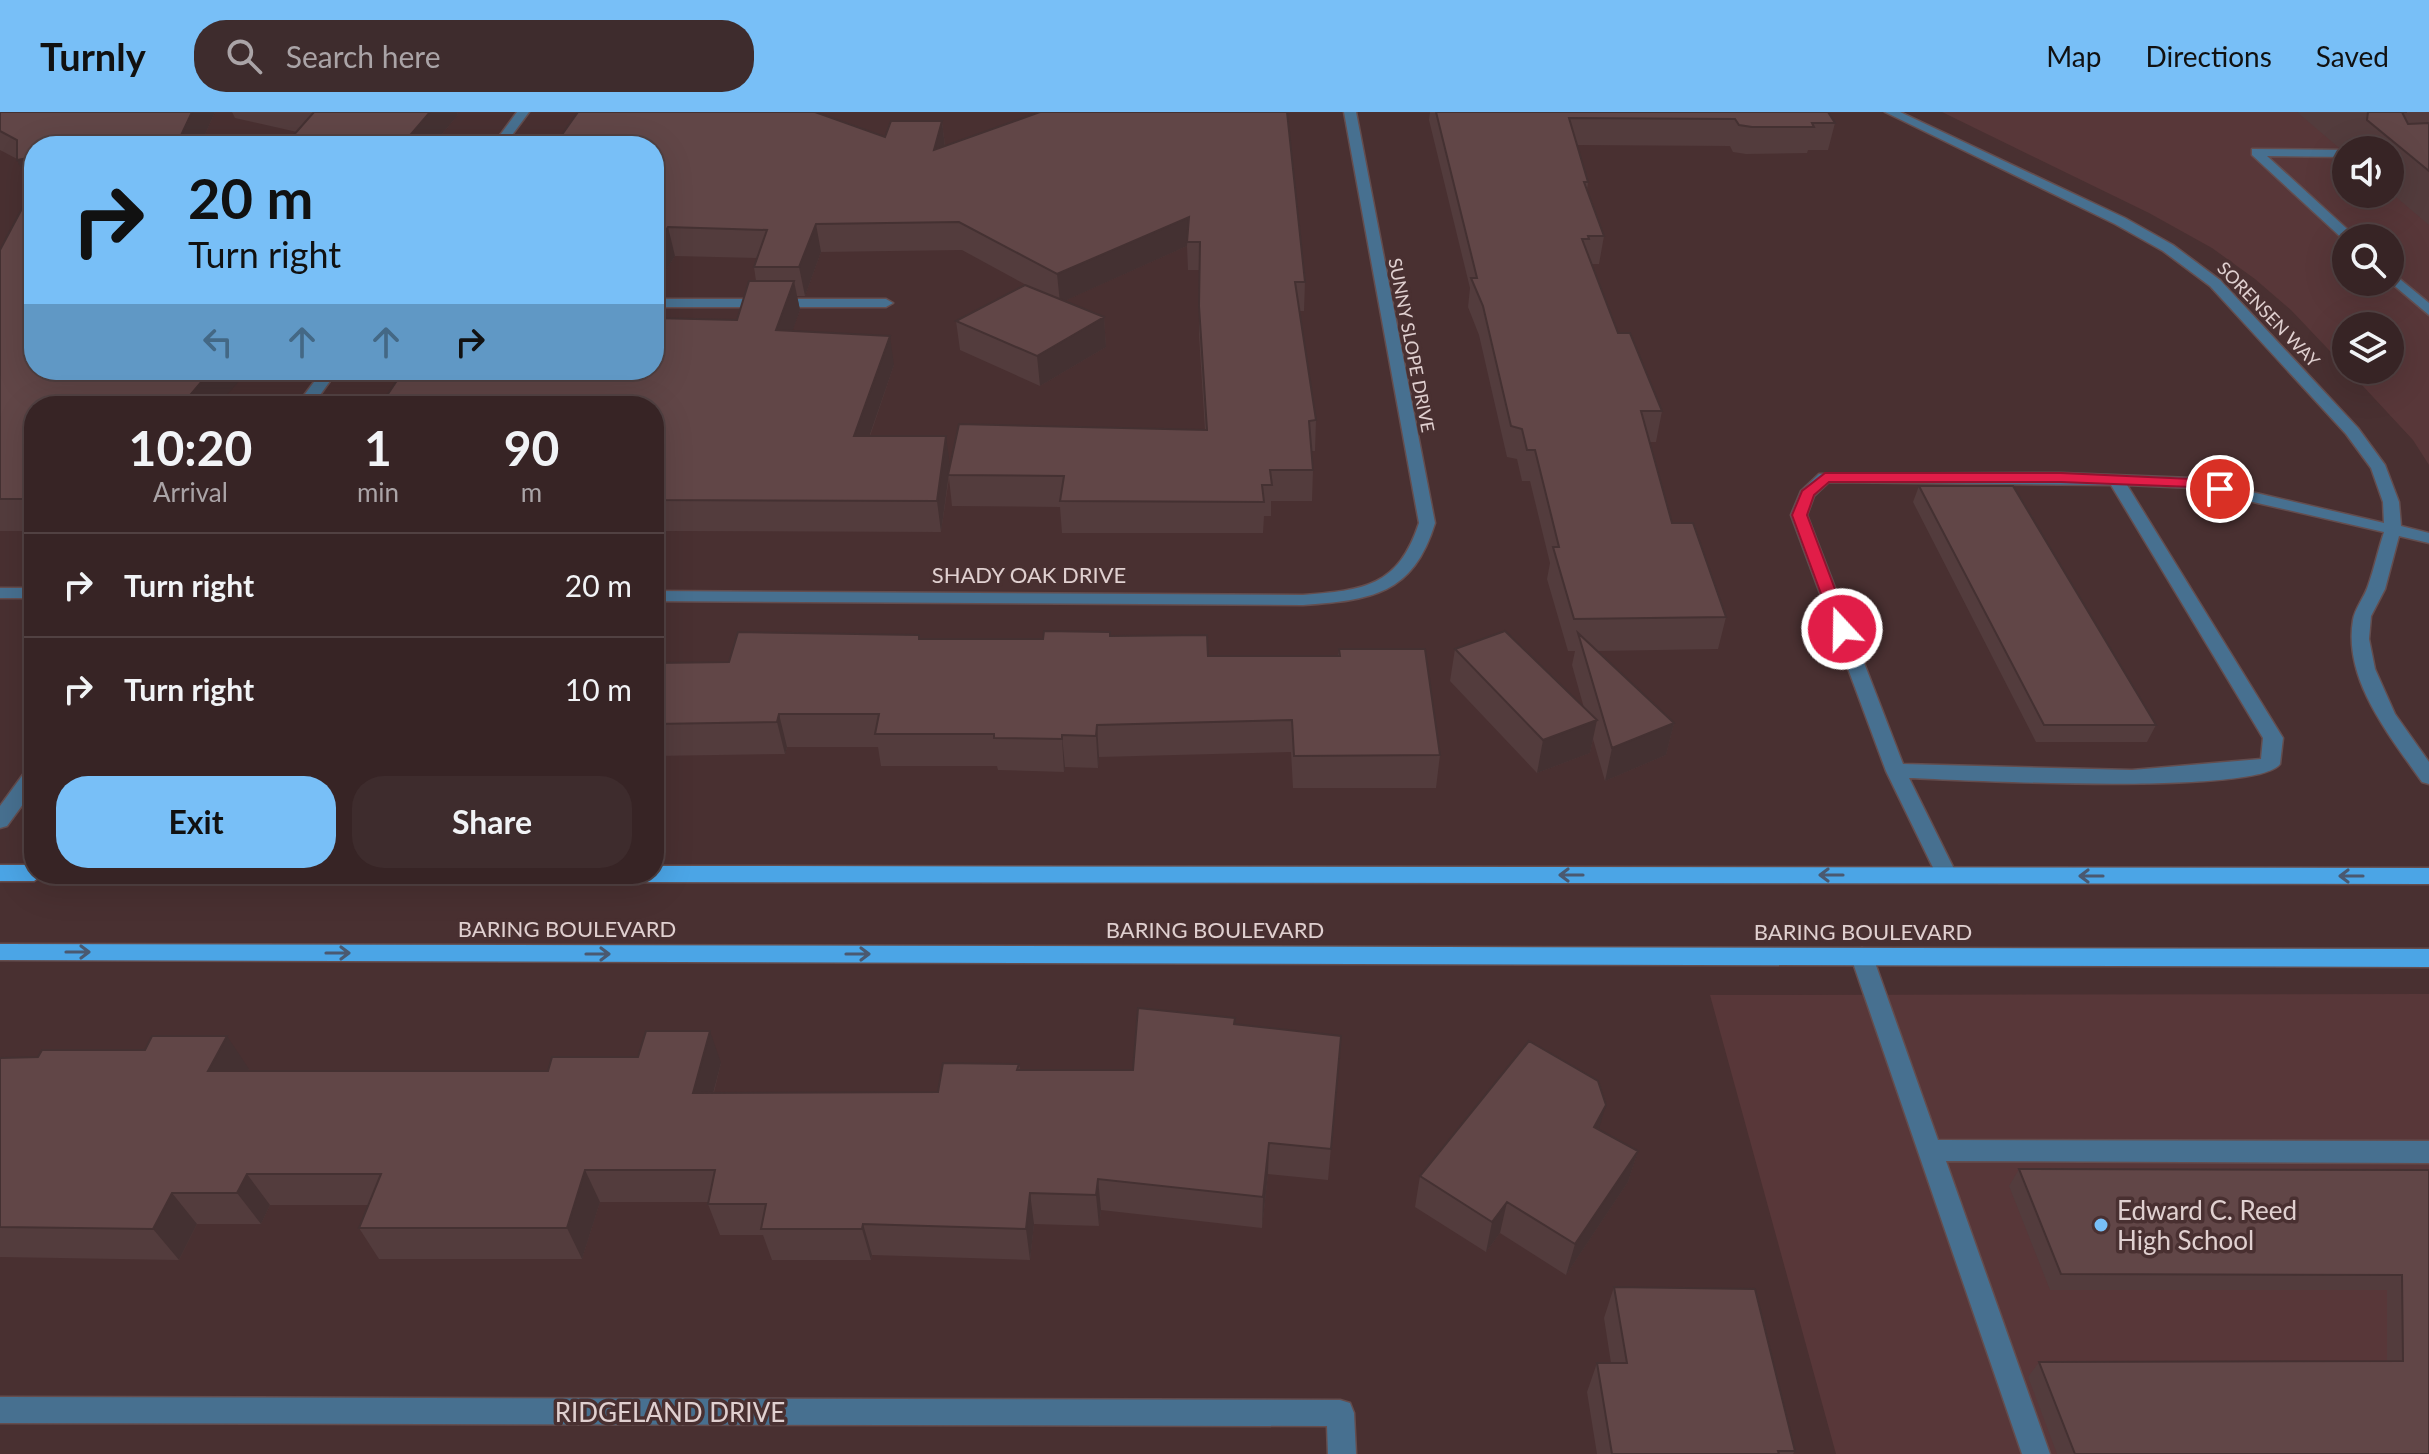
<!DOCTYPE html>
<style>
:root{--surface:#372425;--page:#3e2c2d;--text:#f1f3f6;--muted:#aaa4a7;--line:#514142;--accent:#78bff7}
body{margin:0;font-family:Lato,sans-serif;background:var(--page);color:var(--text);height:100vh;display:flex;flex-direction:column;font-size:30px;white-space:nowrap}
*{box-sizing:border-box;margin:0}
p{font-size:26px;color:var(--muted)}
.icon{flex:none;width:44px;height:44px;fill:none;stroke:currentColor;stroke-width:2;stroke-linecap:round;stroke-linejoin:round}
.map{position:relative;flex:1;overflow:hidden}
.details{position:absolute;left:24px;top:284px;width:640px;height:488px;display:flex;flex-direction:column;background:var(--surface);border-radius:32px;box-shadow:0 8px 32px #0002,0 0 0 2px var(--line)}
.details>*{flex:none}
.top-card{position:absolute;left:24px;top:24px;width:640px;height:244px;border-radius:32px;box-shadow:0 8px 32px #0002,0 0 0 2px var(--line);background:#78bff7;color:#111;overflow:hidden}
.fabs{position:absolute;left:2332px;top:24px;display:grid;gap:16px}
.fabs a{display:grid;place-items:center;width:72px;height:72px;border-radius:50%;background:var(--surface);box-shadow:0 8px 32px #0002,0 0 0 2px var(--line);font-size:40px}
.pin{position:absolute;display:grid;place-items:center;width:68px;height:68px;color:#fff;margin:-34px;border:4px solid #fff;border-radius:50%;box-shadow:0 2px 8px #0007}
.me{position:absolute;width:88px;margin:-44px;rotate:339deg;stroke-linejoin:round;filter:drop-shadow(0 0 6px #0008)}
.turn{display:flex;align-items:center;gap:28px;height:168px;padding:0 32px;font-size:36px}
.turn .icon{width:104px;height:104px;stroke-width:2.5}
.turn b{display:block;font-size:56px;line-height:68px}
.lanes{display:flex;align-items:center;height:76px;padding:0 32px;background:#0003;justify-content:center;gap:40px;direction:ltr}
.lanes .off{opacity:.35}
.eta{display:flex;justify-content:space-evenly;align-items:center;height:136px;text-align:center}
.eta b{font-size:48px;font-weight:700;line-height:56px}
.button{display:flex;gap:16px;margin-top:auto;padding:16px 32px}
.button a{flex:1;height:92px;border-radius:32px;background:var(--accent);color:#111;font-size:32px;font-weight:700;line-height:92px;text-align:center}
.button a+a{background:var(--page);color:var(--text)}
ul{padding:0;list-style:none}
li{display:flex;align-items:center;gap:24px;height:104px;padding:0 32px;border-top:2px solid var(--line)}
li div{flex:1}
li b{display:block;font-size:30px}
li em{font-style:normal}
header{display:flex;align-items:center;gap:48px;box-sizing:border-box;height:112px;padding:0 40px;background:var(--accent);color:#111}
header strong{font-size:38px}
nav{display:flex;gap:44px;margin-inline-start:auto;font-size:28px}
.search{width:560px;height:72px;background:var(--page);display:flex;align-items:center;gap:20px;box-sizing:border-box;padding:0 28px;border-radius:32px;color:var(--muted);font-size:30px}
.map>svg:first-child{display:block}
.built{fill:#583739;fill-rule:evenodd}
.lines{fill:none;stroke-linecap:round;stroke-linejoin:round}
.minor-casing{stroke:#644d4e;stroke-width:3}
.major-casing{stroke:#644d4e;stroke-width:3}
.minor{fill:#477090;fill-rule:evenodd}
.major{fill:#4ba5e6;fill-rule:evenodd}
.wall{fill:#533c3d;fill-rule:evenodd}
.shaded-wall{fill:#443132}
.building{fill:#614647;stroke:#443132;stroke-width:2}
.oneway{stroke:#4a5970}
.route{fill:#e11d48;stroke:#92132f;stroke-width:2}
.poi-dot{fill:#78bff7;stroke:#493031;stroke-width:3}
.labels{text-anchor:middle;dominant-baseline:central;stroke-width:7;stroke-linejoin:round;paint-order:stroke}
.far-street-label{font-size:18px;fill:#e0d0d0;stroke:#493031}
.street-label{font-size:22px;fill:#e0d0d0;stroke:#493031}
.near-poi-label{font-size:26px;fill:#e0d0d0;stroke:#493031;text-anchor:start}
.near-street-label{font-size:26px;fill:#e0d0d0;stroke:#493031}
</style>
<header>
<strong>Turnly</strong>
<div class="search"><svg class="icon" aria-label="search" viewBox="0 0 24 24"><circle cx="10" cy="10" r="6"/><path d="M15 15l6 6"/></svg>Search here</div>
<nav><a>Map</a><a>Directions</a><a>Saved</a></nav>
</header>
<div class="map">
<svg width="2429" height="1342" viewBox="0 0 2429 1342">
<rect width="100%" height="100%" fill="#493031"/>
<path class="built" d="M1942 0H2429V353L2413 328 2348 258H2390V214H2346V256L2291 198 2255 167 2212 136 2149 101ZM2346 38H2390V82H2346ZM2346 126H2390V170H2346Z
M2429 882V1342H1836L1710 883Z"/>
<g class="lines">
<defs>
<path id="minor" d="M517 0H529L504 34H492Z
M1344 0H1356L1435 411C1413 483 1371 488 1303 493L654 489V479L1303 483C1364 478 1398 475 1419 411Z
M1885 0H1900L2125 106 2173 133 2220 168 2358 316 2385 353 2399 390 2401 414 2429 421V431L2399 424 2385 477 2371 504 2369 527 2375 557 2395 602 2429 650V672L2422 670C2390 624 2343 568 2353 508 2355 496 2364 486 2368 474 2374 457 2378 438 2384 420L2192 376 2127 373 2283 626 2280 652C2258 684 1960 668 1909 666L1957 763 1953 768H1939L1886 659 1791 403 1801 379 1819 362 2061 361 2192 366 2384 411 2383 390 2371 356 2346 322 2210 174 2163 139 2115 112ZM1829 370 2111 373 2263 626 2261 647 2132 658 1903 652 1807 403 1814 384Z
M2252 37 2349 38 2346 45 2267 44 2357 126H2346L2345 129 2252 43Z
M2390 159 2429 191V203L2390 170Z
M654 187H886L893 191 886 195H654Z
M323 258H338L312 294H296Z
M0 476H34V486H0Z
M34 655V677L7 714 0 716V694L27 657Z
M1862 836 1870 839 1873 845 1938 1028 2429 1029V1051L1946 1049 2050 1342H2022L1851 845 1854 839Z
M0 1285 1340 1288 1350 1291 1354 1301 1356 1342H1328L1327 1314 0 1311Z"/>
<path id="major" d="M0 753H34V762H44L34 769H0Z
M654 754 2429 756V772L626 770 619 767 615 762H654Z
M0 832 2429 837V855L0 848Z"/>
</defs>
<use href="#minor" class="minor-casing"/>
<use href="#major" class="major-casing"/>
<use href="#minor" class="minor"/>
<use href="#major" class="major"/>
</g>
<path class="wall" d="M0 0H215L200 34H34V419H0V138L34 74 30 75 17 47 0 38Z
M232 0H457L458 3 432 34H284L297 20 235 6Z
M1430 0H1828L1835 11 1828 38H1808L1807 41 1746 42 1733 40 1730 34 1577 33 1588 70 1587 78 1604 124 1599 152H1592L1618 221 1662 299 1656 330H1649L1672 411 1726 505 1718 537 1597 539 1674 611 1666 643 1605 669 1593 627 1590 641 1537 661 1450 569 1455 537 1584 596 1572 553 1575 539H1568L1547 467 1550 451 1530 369H1522L1517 347 1507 345 1479 223 1468 195 1470 176 1429 8Z
M2297 0H2429V113L2390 80V38H2350L2351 36 2338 35Z
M942 9 945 34 1305 170 1304 199H1300L1316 308 1315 339H1312L1313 358 1312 389H1271V404H1264L1263 421H1062L1060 395 952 394 949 366 941 420 659 419 654 401V294L737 208 756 169 754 155 757 146 675 144 654 177V34L885 25ZM1187 134 1188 158H1199V223L1205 318 950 354 870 324 894 253 792 219 800 198 797 184H805L821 140 962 138 1030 175 956 209 960 238 1040 274 1106 235 1104 205 1064 189Z
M1919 374 2156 613 2147 630H2036L1913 390Z
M1111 524 1208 544H1338L1339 537 1440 643 1436 676H1293L1291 640 1099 645 1098 656 1065 655 1064 660 998 658 997 654H881L878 635H787L785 642 654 644V551L729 550 920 527H1043Z
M1235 913 1341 924 1328 1068 1268 1062 1262 1116 1101 1098 1099 1114 1034 1112 1030 1148 872 1143 871 1148H772L763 1123H720L708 1092 709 1090H600L582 1147H379L359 1116 368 1093H270L261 1112H197L179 1148 0 1145V946L38 945 145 938 249 957 247 959H548L721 951 714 980H938L1019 952 1020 958H1133Z
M1599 1018 1638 1039 1628 1070 1566 1163 1500 1121 1486 1140 1415 1095 1420 1064Z
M2019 1057 2429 1058V1342H2057L2028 1265 2039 1250 2387 1249V1178H2050L2009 1074Z
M1614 1175 1795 1339 1793 1342H1597L1587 1280 1597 1251H1611L1604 1206Z"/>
<path class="shaded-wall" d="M192 0H215L200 34H176Z
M430 0H457L458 3 432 34H401Z
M942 9 945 36 934 38Z
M34 45V74L30 75 17 48Z
M1189 105 1187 134 1060 191 1057 162Z
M816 112 821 140 805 184 799 155Z
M668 115 675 144 654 177V137Z
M794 169 800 198 782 248 776 218Z
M1104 205 1106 235 1040 274 1037 244Z
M890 224 894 253 859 354 854 324Z
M208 258H249L217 294H181L199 268Z
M946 324 950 354 941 420 937 389Z
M779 602 787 635 785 642 777 610Z
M1597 608 1590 641 1537 661 1543 628Z
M1674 611 1666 643 1605 669 1612 636Z
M1097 613 1099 645 1098 656 1096 624Z
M1062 623 1065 655 1064 660 1062 627Z
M710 919 721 951 705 1012 693 981Z
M227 924 249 957 231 991 208 959Z
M1606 993 1597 1024 1594 1015Z
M1269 1031 1268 1062 1262 1116 1263 1085Z
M1638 1039 1628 1070 1566 1163 1575 1132Z
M585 1058 600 1090 582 1147 567 1116Z
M247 1062 270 1093 261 1112 237 1081Z
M1098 1067 1101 1098 1099 1114 1096 1083Z
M172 1081 197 1112 179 1148 153 1117Z
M1030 1081 1034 1112 1030 1148 1026 1117Z
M1507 1090 1500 1121 1486 1140 1492 1110Z
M863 1112 872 1143 871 1148 862 1117Z"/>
<path class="building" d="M0 0H192L176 34H34V45L17 48V28L0 19Z
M314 0H430L401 34H284Z
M578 0H815L885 25 891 9H942L934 38 1040 0H1287L1305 170H1295L1316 308 1309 309 1313 358H1270L1272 373H1262L1264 390 1060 389 1064 364 948 363 959 312 1207 318 1199 194 1200 130H1187L1189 105 1057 162 959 110 816 112 799 155H754L767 118 668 115 654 137V34H554Z
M1436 0H1828L1835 11H1812L1814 15H1752L1739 13 1735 7 1569 6 1588 70H1584L1604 124H1588L1589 127H1582L1618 221H1630L1662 299H1641L1672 411H1693L1726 505 1574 507 1553 435H1559L1535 338H1527L1522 317 1511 314 1483 194 1471 166H1477Z
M2368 0H2407H2402L2408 12 2429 11V59L2367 8Z
M34 74V258H208L199 268H203L181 294H34V387H0V138Z
M749 169H794L776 218 890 224 854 324H946L937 389 654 388V378L659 366H654V294H380L404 258H654V206L737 208Z
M1025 173 1104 205 1037 244 956 209Z
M1919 374H2013L2156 613H2044Z
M1044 519 1110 520V524L1207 523 1208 544H1340L1339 537H1425L1440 643 1294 644 1292 608 1097 613 1096 624 1062 623V627L994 626V622H875L879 602H779L777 610 654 612V551L729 550 738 520 919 523V527H1043Z
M1505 519 1597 608 1543 628 1455 537Z
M1578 521 1674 611 1612 636Z
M1138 896 1235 906 1234 912 1341 924 1331 1037 1269 1031 1263 1085 1098 1067 1096 1083 1030 1081 1026 1117 863 1112 862 1117H761L766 1092H708L715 1058H585L567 1116H359L381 1062H247L237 1081H172L153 1117 0 1115V946L38 945 42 938H145L152 924H227L208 959H548L552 945H638L646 919H710L693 981 938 980 943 951 1019 952 1017 958H1133Z
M1529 929 1598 969 1606 993 1594 1015 1638 1039 1575 1132 1507 1090 1492 1110 1420 1064Z
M2019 1057 2429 1058V1342H2075L2039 1250 2403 1249 2402 1163 2061 1162Z
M1614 1175 1755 1177 1795 1339H1778L1779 1342H1612L1597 1251H1627Z"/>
<defs><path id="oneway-shaft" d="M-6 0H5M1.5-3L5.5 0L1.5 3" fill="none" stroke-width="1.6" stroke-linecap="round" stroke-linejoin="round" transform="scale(2)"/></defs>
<g class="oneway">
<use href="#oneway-shaft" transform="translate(1571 763) rotate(180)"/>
<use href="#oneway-shaft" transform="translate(1831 763) rotate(180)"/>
<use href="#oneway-shaft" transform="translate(2091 764) rotate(-180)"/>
<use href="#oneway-shaft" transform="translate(2351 764) rotate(-180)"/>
<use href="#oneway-shaft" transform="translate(78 840)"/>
<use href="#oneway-shaft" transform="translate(338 841)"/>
<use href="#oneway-shaft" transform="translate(598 842)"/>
<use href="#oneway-shaft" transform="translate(858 842)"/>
</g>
<path class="route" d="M1825 361H2061L2192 367 2225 374 2228 377 2220 381 2192 375 2061 370H1829L1814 383 1807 403 1850 517 1842 522 1834 517 1792 403 1802 379Z"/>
<circle class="poi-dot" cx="2101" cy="1113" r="8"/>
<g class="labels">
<g class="far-street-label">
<text transform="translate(2269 202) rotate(46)">SORENSEN WAY</text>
<text transform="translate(1412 233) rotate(79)">SUNNY SLOPE DRIVE</text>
</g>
<g class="street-label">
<text x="1029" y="462">SHADY OAK DRIVE</text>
<text x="567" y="816">BARING BOULEVARD</text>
<text x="1215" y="817">BARING BOULEVARD</text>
<text x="1863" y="819">BARING BOULEVARD</text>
</g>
<g class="near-poi-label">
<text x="2117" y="1098">Edward C. Reed<tspan x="2117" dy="30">High School</tspan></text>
</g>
<g class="near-street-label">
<text x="670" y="1300">RIDGELAND DRIVE</text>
</g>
</g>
</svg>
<div class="fabs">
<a><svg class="icon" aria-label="sound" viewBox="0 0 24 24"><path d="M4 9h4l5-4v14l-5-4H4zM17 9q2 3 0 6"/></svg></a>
<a><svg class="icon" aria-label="search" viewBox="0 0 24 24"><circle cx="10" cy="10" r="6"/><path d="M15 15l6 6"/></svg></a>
<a><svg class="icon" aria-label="layers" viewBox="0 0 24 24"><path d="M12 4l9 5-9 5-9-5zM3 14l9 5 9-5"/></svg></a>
</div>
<div class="pin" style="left:2220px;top:377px;background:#d93025"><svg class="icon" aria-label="arrive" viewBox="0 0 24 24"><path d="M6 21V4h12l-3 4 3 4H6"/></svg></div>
<svg class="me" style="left:1842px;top:517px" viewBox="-20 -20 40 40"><circle r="17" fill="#e11d48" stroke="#fff" stroke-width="3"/><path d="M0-11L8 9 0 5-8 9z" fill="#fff"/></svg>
<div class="top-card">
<div class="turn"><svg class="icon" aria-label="right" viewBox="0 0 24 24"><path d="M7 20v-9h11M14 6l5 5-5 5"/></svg><div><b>20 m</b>Turn right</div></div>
<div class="lanes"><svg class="icon off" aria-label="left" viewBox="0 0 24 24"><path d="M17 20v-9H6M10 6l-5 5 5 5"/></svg><svg class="icon off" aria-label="ahead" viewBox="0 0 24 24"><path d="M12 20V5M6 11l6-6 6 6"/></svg><svg class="icon off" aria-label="ahead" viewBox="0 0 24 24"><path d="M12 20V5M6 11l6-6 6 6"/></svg><svg class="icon" aria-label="right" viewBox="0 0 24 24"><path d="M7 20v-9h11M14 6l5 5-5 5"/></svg></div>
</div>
<section class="details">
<div class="eta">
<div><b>10:20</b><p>Arrival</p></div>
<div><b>1</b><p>min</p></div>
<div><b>90</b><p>m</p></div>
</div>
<ul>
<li><svg class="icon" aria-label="right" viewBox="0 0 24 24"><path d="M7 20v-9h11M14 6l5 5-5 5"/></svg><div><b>Turn right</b></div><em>20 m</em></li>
<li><svg class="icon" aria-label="right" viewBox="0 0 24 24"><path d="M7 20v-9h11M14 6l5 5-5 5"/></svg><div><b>Turn right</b></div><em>10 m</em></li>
</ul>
<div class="button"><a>Exit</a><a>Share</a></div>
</section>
</div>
